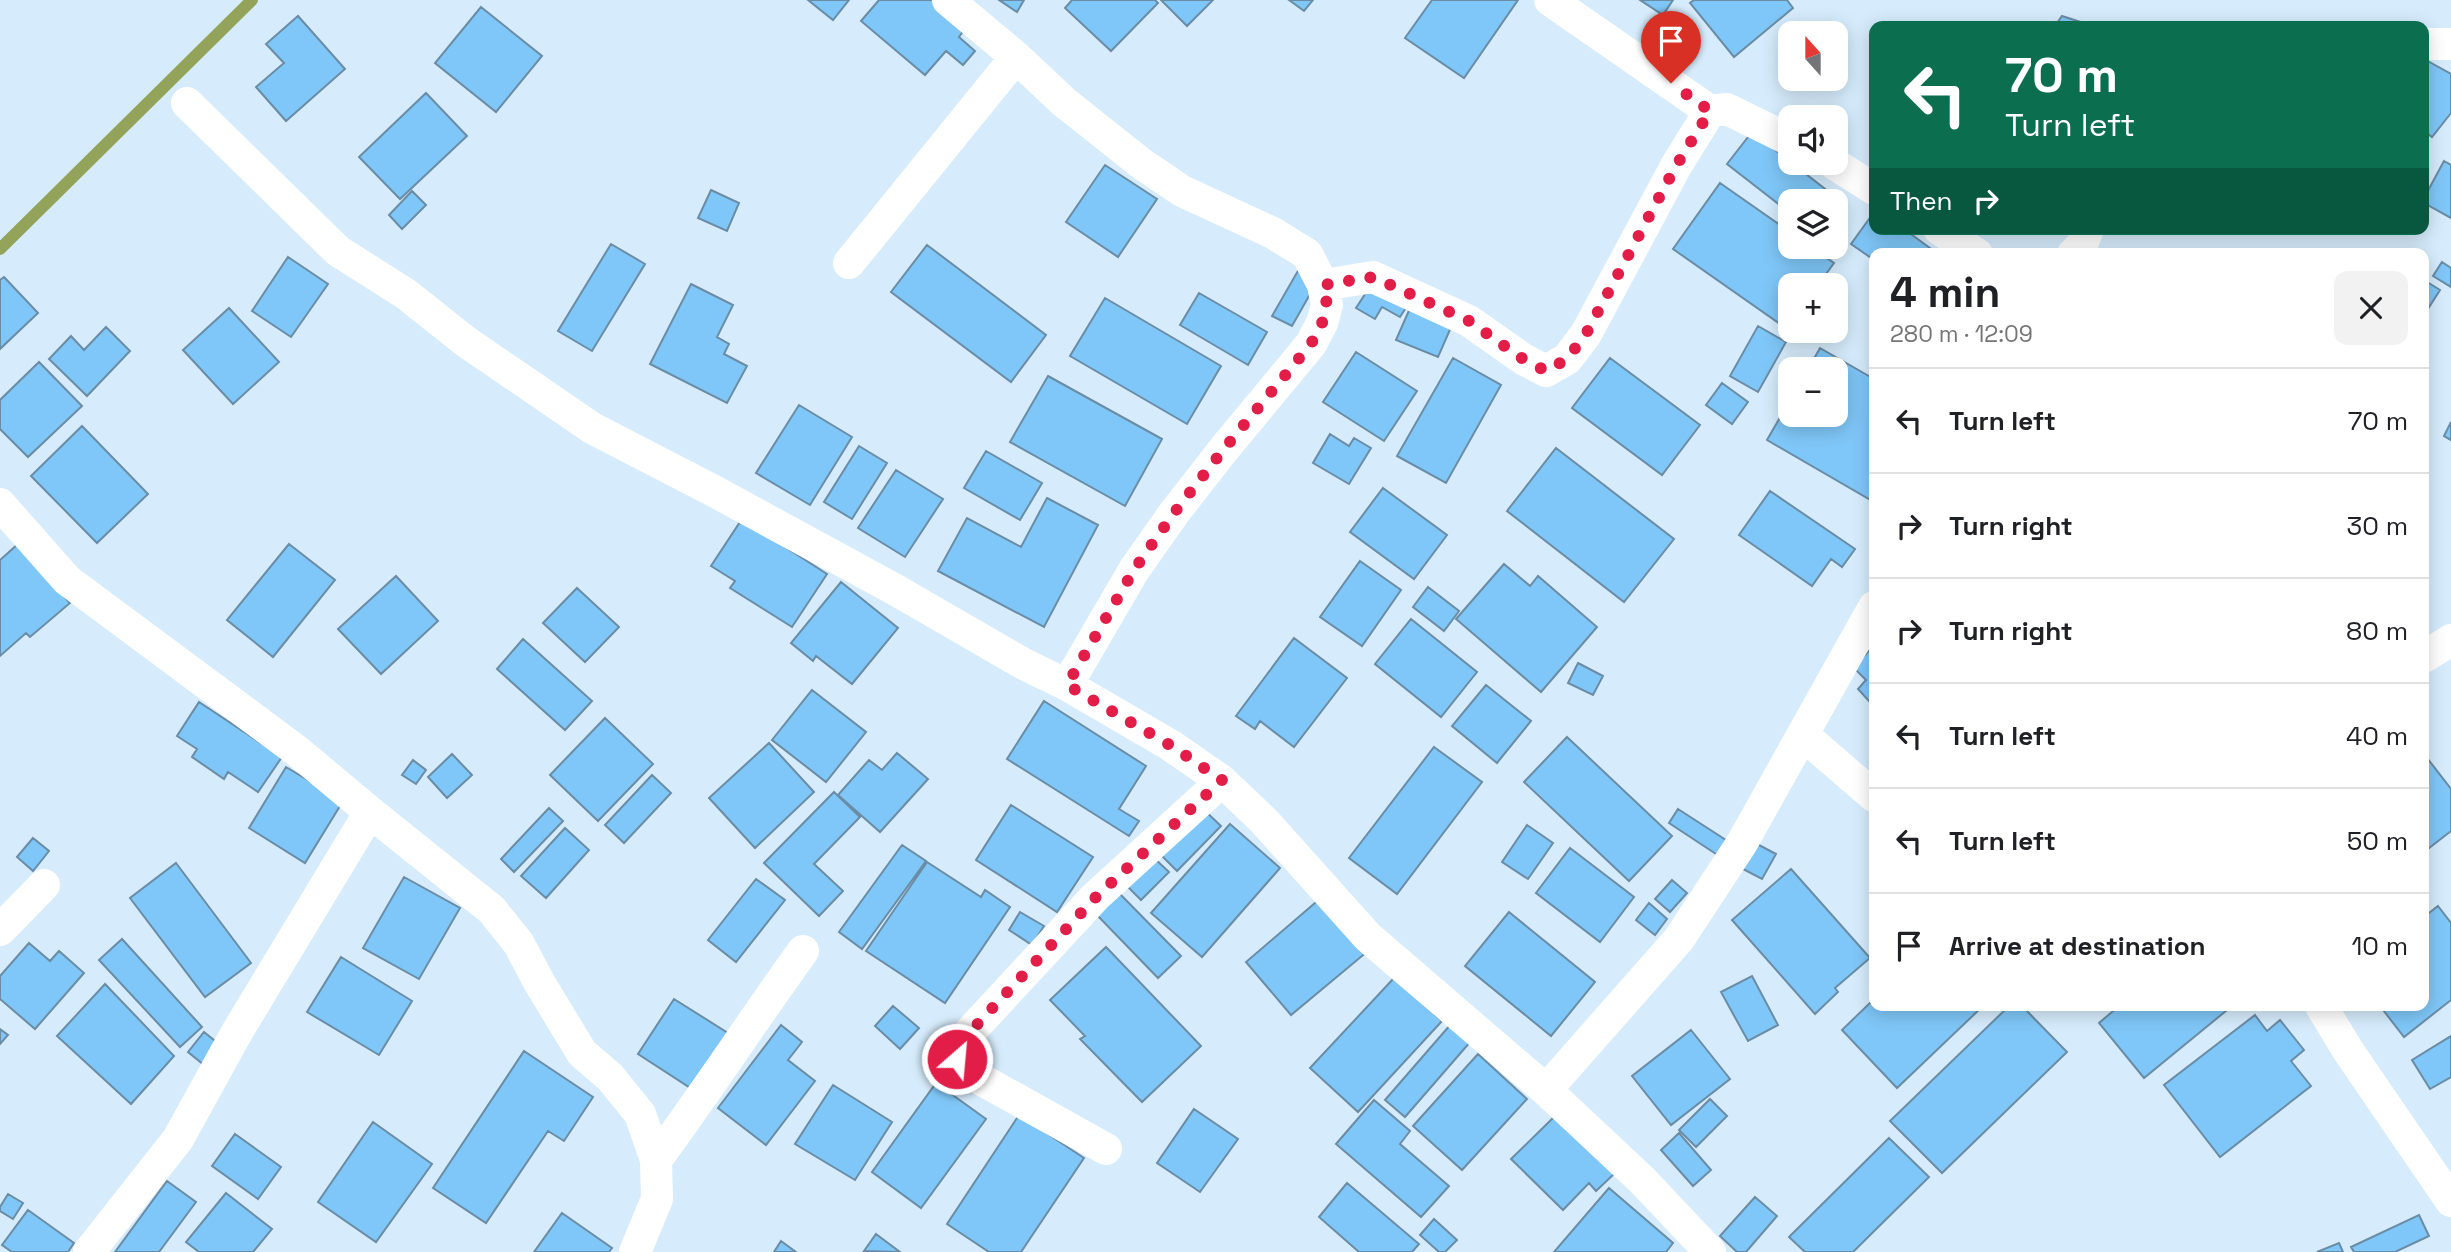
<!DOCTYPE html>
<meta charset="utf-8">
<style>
:root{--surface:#fff;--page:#f2f2f2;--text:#202124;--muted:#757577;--line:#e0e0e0}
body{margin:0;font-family:"Space Grotesk",sans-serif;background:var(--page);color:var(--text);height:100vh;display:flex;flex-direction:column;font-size:26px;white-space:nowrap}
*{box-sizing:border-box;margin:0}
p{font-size:23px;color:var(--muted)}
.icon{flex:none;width:38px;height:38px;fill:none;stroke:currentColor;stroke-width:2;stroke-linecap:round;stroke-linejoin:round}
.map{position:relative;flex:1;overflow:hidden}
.panel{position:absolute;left:1869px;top:248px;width:560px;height:763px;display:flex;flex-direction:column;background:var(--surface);border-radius:14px;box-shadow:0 4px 18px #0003}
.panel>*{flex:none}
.hud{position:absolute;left:1869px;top:21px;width:560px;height:214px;border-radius:14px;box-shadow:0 4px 18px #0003;background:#0b6e4f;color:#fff;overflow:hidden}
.needle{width:46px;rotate:339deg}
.controls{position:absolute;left:1778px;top:21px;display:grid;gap:14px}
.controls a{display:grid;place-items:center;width:70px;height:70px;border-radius:14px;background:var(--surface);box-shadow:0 4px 18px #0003;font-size:35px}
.pin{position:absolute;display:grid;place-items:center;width:60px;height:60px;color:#fff;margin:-72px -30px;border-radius:50% 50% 50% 0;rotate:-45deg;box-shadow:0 0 7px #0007}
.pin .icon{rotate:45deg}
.me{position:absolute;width:77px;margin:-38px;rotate:27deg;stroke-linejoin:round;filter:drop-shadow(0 0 5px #0008)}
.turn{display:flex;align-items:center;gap:24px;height:147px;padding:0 21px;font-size:32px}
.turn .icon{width:91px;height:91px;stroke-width:2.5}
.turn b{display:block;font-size:49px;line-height:60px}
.then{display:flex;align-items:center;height:66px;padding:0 21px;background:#0003;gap:14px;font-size:26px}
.round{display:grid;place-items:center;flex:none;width:74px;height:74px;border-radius:14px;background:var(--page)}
.summary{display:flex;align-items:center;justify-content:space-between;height:119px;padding:0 21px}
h1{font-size:42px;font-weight:600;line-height:52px}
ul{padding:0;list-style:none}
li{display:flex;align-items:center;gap:21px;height:105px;padding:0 21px;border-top:2px solid var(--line)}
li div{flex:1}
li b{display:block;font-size:26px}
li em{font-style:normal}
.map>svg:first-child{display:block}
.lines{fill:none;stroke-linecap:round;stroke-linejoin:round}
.stream{stroke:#93a35a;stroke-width:12}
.building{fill:#7fc7f8;stroke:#6a8ca5;stroke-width:2}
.minor{stroke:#fff;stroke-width:32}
.route{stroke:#e11d48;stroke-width:12;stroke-dasharray:0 21.6}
</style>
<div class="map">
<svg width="2451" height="1252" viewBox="0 0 2451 1252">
<rect width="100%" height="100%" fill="#d6ecfc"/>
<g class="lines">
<path class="stream" d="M0 249 252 0"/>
</g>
<path class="building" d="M808 0H849L833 20Z
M879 0H937L967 26 959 37 975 51 963 65 946 51 925 75 861 21Z
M999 0H1024L1017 12Z
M1072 0H1155L1158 3 1111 51 1065 8Z
M1161 0H1213L1187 26Z
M1289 0H1313L1304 11Z
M1432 0H1518L1464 78 1405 38Z
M1640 0H1673L1663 15Z
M1694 0H1787L1793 8 1734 57 1690 3Z
M481 7 542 56 496 112 435 63Z
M298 16 345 69 286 121 256 87 284 63 266 44Z
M2062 16 2093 26H2055Z
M2424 59 2451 74V113L2432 137 2424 131Z
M426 93 467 136 400 199 359 157Z
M1752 132 1847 206 1836 221V201H1790V213L1727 164Z
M2444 161 2451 165V218L2424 203V198Z
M1105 165 1157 199 1118 257 1066 222Z
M1720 183 1790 232V247H1811L1834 263 1818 285H1790V324L1787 329 1673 249Z
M711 190 739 203 727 231 698 218Z
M412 191 426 205 402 229 389 215Z
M1874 212V229H1904L1938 254H1874V260L1851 244Z
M611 244 645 264 592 351 558 331Z
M927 245 1046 335 1011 382 891 292Z
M288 257 328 284 291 337 252 311Z
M2442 262 2451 268V287L2433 276Z
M1299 269 1318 280 1292 326 1272 316Z
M4 277 38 313 0 349V280Z
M2424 280 2440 290 2424 315Z
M1373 282 1409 303 1400 317 1382 307 1375 319 1356 308Z
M691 284 733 305 717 337 729 344 724 354 747 366 727 403 650 364Z
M1199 293 1267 332 1248 365 1180 325Z
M1105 298 1221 366 1187 424 1070 356Z
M1414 299 1456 316 1438 357 1396 340Z
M229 308 279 362 233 404 183 350Z
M1758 326 1786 342 1758 392 1730 376Z
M106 327 130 351 87 396 49 359 71 336 84 350Z
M1820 348 1874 379V463L1870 470 1874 472V502L1767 440 1790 400V415H1836V369H1808Z
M1356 352 1417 391 1384 441 1323 402Z
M1453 358 1501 385 1446 483 1397 456Z
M1610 358 1700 425 1662 475 1572 408Z
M39 362 82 406 28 457 0 429V400Z
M1048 376 1162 439 1125 506 1010 442Z
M1722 383 1748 402 1732 424 1706 405Z
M799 405 852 437 810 505 756 473Z
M2451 422V440L2444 436Z
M82 426 148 494 97 543 31 476Z
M1330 434 1349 446 1354 438 1371 448 1349 484 1313 463Z
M859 446 887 463 852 519 824 502Z
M1556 448 1674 539 1624 602 1507 511Z
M986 451 1042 483 1020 520 964 488Z
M896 470 943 499 905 557 858 528Z
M1383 488 1447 535 1414 579 1350 532Z
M1770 491 1855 549 1842 567 1831 559 1812 586 1739 535Z
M1047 498 1098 525 1044 627 938 571 967 518 1021 547Z
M742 519 827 574 792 627 730 588 735 581 711 566Z
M18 544 70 603 30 637 26 633 0 656V560Z
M289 544 335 580 273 657 227 620Z
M1360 561 1401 590 1362 646 1320 617Z
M1504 564 1530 586 1538 576 1597 627 1541 692 1456 619Z
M396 576 438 621 381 674 338 629Z
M841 582 898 628 852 684 816 656 813 661 791 643Z
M1428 587 1459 611 1444 631 1413 607Z
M577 588 619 627 585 662 543 623Z
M1411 619 1477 672 1441 717 1375 664Z
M1294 638 1347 678 1294 747 1260 721 1255 729 1236 716Z
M523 639 592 701 565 730 497 669Z
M1874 646V696L1869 701 1858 689 1866 680 1853 667Z
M1578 663 1603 676 1593 695 1568 683Z
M1486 685 1531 721 1497 763 1452 726Z
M812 690 866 732 826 782 772 740Z
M1044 701 1146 766 1119 809 1139 821 1129 836 1007 759Z
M199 702 282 757 258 792 228 772 224 779 192 757 197 749 177 736Z
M605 718 653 764 598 821 550 775Z
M1567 737 1672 836 1629 881 1524 782Z
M769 743 814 792 755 848 709 798Z
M1434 747 1482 782 1397 894 1349 858Z
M897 753 928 779 880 832 838 795 869 760 882 770Z
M452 754 472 775 447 798 428 777Z
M2424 754 2451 789V831L2424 852Z
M413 760 426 770 416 784 402 775Z
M286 767 343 801 305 863 249 828Z
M652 775 671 793 624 843 605 825Z
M834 792 860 817 814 864 843 891 819 916 764 863Z
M1011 805 1093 857 1057 912 976 860Z
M549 808 563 821 514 872 501 859Z
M1202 808 1221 826 1177 871 1159 853Z
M1678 809 1729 842 1719 856 1669 823Z
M1230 824 1280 868 1202 957 1151 913Z
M1527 825 1553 843 1528 879 1502 862Z
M565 828 589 850 546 898 521 876Z
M33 838 49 851 33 871 17 857Z
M1757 844 1776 854 1762 879 1743 869Z
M902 845 926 861 862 949 839 932Z
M1570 848 1634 897 1600 942 1536 893Z
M1154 858 1169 872 1141 900 1127 886Z
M927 862 981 897 985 890 1010 907 945 1003 866 951Z
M176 863 251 963 205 997 130 898Z
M1791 869 1870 958 1835 988 1838 992 1815 1014 1732 920Z
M404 877 460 908 419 979 363 948Z
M756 879 785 900 736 962 708 940Z
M1672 880 1687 893 1670 912 1655 899Z
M1116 890 1181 956 1158 978 1094 912Z
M1322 897 1368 951 1291 1015 1246 962Z
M1649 903 1667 919 1655 935 1636 920Z
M2438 906 2451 923V1000L2404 1037 2380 1006H2424V917Z
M1020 912 1044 926 1032 945 1009 930Z
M1509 912 1595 982 1551 1036 1465 966Z
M122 939 202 1027 180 1047 99 960Z
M29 943 50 961 59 951 84 973 35 1029 0 999V976Z
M1106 947 1201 1046 1142 1102 1080 1039 1085 1036 1050 1000Z
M341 957 412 1001 379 1055 307 1012Z
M1752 976 1778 1025 1748 1041 1721 992Z
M1394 978 1442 1021 1358 1112 1310 1068Z
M105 984 174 1056 131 1104 57 1036Z
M674 999 728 1033 692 1089 638 1054Z
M1874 999V1006H1983L1897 1088 1842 1030Z
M893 1006 919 1028 900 1049 875 1026Z
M2009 1006H2022L2067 1052 1942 1173 1890 1121Z
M2119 1006H2232L2144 1078 2099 1023Z
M2255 1015 2267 1031 2280 1020 2304 1050 2291 1061 2311 1086 2220 1157 2164 1085Z
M1451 1024 1471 1041 1405 1117 1385 1100Z
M781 1025 802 1042 788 1060 815 1081 766 1145 718 1108Z
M0 1029 8 1035 0 1044Z
M1691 1030 1730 1079 1671 1125 1632 1076Z
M204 1032 225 1049 209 1069 188 1052Z
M2451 1036V1077L2430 1089 2412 1060Z
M524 1051 593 1097 564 1141 548 1131 486 1223 433 1188Z
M1478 1054 1527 1099 1462 1170 1413 1126Z
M936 1083 986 1119 921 1208 872 1172Z
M833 1085 892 1122 855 1180 795 1144Z
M1710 1099 1727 1116 1696 1147 1679 1130Z
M1374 1100 1410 1131 1400 1144 1449 1186 1421 1217 1336 1144Z
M1194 1109 1238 1139 1200 1192 1157 1163Z
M1019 1115 1084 1158 1021 1252H989L947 1224Z
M1555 1116 1614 1174 1596 1191 1589 1183 1563 1210 1511 1159Z
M373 1122 432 1164 376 1242 318 1202Z
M1679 1133 1711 1170 1693 1186 1661 1150Z
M235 1134 281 1167 258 1199 212 1166Z
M1889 1138 1929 1177 1853 1252H1805L1789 1237Z
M167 1181 196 1202 159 1252H115Z
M1347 1183 1419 1244 1412 1252H1359L1319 1217Z
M1609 1188 1673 1243 1666 1252H1554Z
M226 1193 272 1229 253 1252H199L186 1242Z
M8 1194 23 1203 13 1219 0 1211V1207Z
M1755 1197 1777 1216 1746 1252H1737L1720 1236Z
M28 1210 74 1243 68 1252H12L2 1245Z
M562 1213 612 1248 609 1252H534Z
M2419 1215 2429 1236 2395 1252H2354L2351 1247Z
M1434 1219 1457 1240 1445 1252H1439L1420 1235Z
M876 1234 900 1252 864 1251Z
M781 1241 796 1252H774Z
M2339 1243 2343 1252H2317Z"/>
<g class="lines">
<path class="minor" d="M948 0 1016 57 1064 102 1142 164 1182 191 1273 233 1307 254 1323 285 1327 305 1322 323 1311 344 1224 449 1174 513 1134 570 1067 685
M1550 0 1710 111
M2424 44H2451
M187 103 338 251 406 294 465 341 592 428 712 490 894 589 1022 663 1067 685 1170 745 1222 781 1264 821 1368 937 1546 1090 1643 1181 1710 1252
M1833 163 1874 189
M1939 229 1977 254
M2073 254 2082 245 2088 229
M849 263 1016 57
M1323 285 1373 277 1469 321 1523 359 1546 371 1567 359 1586 334 1676 166 1710 111 1727 109 1790 140
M0 504 67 580 297 751 370 812 492 910 519 944 539 982 582 1053 610 1077 640 1114 656 1160 657 1199 635 1252
M2424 657 2451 640
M1803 735 1874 796
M0 930 44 885
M2321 1006 2349 1052 2451 1201
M1546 1090 1679 939 1742 843 1874 607
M1106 1149 966 1071 957 1059 956 1047 1095 897 1222 781
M656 1160C707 1091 753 1020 803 951
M89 1252 178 1139 237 1032 370 812"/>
</g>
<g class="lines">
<path class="route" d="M957 1059V1046L1096 897 1222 780 1170 745 1067 685 1134 570 1174 513 1224 449 1311 344 1322 323 1327 305 1323 285 1373 277 1469 321 1523 359 1546 371 1567 359 1586 334 1676 166 1710 111 1671 83"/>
</g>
</svg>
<div class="controls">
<a><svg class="needle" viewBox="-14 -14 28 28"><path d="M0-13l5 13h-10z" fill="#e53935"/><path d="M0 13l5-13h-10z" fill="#757577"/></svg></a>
<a><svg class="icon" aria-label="sound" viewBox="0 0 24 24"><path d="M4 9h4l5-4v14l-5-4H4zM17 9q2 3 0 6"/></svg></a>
<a><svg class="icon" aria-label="layers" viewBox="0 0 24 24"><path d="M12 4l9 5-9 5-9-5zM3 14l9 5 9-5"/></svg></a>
<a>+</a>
<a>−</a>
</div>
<div class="pin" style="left:1671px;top:83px;background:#d93025"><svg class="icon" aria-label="arrive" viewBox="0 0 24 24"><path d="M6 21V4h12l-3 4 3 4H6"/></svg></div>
<svg class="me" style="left:957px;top:1059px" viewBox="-20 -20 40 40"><circle r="17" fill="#e11d48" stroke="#fff" stroke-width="3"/><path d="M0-11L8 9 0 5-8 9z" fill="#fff"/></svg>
<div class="hud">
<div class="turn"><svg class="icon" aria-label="left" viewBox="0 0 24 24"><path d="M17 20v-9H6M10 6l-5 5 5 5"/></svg><div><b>70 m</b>Turn left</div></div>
<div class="then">Then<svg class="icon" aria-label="right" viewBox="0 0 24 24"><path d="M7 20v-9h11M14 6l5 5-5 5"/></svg></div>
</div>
<section class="panel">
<div class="summary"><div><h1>4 min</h1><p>280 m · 12:09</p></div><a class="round"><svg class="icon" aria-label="close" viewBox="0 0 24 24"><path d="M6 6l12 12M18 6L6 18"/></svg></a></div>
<ul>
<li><svg class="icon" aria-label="left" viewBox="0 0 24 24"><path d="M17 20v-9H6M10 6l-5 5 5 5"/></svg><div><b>Turn left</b></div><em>70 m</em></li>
<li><svg class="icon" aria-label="right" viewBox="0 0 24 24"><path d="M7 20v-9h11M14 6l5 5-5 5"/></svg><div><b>Turn right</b></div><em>30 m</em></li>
<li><svg class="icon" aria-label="right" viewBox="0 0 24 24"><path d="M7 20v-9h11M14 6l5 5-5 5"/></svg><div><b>Turn right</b></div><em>80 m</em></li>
<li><svg class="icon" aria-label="left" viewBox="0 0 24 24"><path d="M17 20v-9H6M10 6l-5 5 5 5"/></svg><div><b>Turn left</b></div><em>40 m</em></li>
<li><svg class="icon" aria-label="left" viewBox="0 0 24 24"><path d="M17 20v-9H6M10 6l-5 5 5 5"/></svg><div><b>Turn left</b></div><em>50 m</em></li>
<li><svg class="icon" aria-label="arrive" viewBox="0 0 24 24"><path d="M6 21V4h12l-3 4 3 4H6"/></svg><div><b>Arrive at destination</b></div><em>10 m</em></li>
</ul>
</section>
</div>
